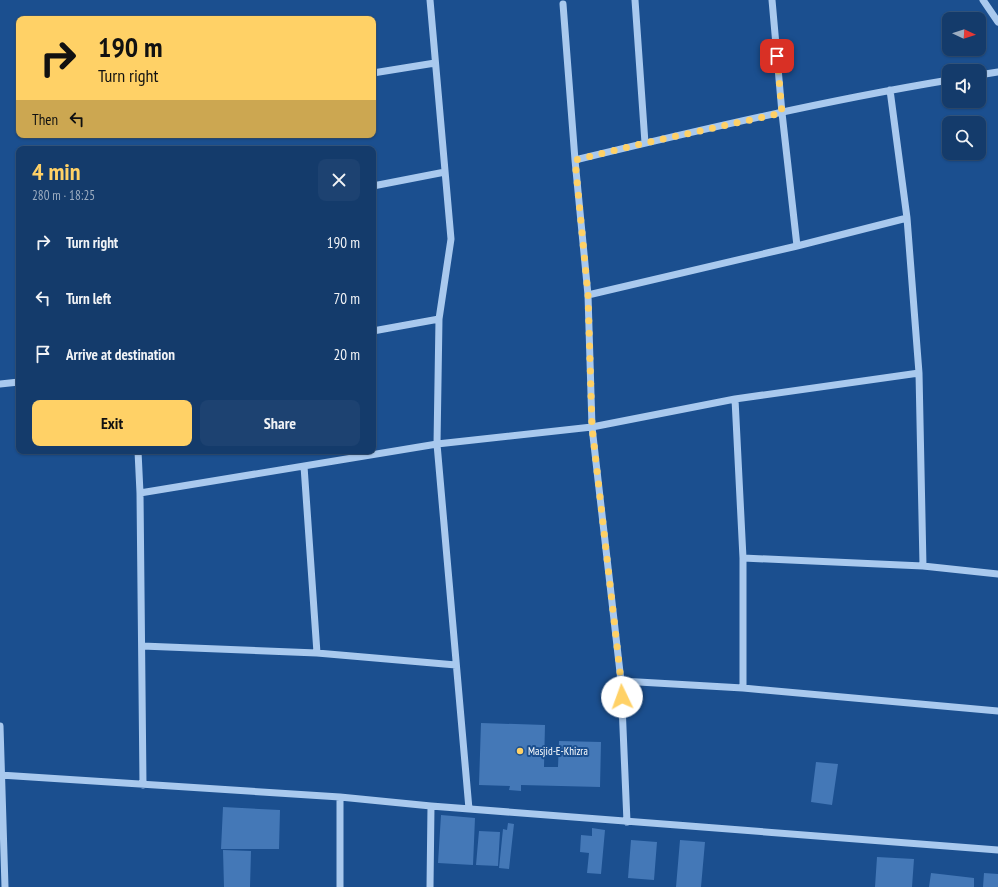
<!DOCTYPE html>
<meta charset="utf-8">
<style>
:root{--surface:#143b6b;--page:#1d4271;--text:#f1f3f6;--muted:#9dadc1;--line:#33557e;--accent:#ffd166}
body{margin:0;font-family:"PT Sans Narrow",sans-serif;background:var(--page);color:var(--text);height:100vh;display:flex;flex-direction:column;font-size:15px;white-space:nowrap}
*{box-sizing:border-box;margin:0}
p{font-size:13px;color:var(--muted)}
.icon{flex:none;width:22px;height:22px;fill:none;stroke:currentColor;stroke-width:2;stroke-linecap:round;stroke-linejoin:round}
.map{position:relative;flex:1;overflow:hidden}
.sheet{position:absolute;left:16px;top:146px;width:360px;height:308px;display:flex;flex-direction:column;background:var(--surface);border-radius:8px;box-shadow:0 1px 3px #0004,0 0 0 1px var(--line)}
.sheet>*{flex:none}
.guide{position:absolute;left:16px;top:16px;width:360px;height:122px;border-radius:8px;box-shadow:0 1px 3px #0004,0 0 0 1px var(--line);background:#ffd166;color:#111;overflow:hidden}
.needle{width:26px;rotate:94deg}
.fabs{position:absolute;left:942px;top:12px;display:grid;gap:8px}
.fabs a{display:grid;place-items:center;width:44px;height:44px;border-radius:8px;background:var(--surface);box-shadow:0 1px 3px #0004,0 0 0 1px var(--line);font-size:20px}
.pin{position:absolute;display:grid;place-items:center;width:34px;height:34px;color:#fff;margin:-17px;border-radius:8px;box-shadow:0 2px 6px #0006}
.me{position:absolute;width:44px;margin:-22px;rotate:357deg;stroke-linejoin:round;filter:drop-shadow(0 0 3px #0008)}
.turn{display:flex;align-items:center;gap:14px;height:84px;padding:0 16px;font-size:18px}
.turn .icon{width:52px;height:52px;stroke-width:2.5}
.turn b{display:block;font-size:28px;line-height:34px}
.then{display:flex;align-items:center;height:38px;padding:0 16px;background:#0003;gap:8px;font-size:15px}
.round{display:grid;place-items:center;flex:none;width:42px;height:42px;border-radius:8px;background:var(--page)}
.overview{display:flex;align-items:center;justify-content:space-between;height:68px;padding:0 16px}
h1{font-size:24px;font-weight:600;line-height:30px;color:var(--accent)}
.action{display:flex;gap:8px;margin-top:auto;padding:8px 16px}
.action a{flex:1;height:46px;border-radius:8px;background:var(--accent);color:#111;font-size:16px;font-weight:600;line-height:46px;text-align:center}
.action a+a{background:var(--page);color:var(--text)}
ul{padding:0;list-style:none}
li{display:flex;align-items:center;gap:12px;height:56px;padding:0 16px}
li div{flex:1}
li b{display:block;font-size:15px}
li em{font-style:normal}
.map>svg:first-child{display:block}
.building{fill:#4478b7}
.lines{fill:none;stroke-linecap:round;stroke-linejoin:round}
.minor{stroke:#a9c9ee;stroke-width:7}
.route{stroke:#ffd166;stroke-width:7;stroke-dasharray:0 12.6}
.poi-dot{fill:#ffd166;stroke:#1b4f8f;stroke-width:1.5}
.labels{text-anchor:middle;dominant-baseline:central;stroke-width:4;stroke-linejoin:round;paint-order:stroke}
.poi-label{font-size:11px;fill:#fff;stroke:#1b4f8f;text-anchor:start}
</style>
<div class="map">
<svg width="998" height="887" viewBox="0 0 998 887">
<rect width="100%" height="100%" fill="#1b4f8f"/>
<path class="building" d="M481 723 545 725 544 767H558L559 741 601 742 600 787 521 785V791L509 790 510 786 479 785Z
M816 762 838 764 832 805 811 802Z
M223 807 280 810 279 849H221Z
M441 815 475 818 473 865 438 863Z
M508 823 514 824 509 869 499 868 503 829 507 830Z
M592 828 605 830 601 874 587 873 589 853 580 852 581 835 592 836Z
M479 831 500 832 498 866 476 865Z
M631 840 657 842 654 880 628 878Z
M680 840 705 842 701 887H676Z
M223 850 251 851 250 887H224Z
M877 857 914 859 912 887H875Z
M931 873 974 878V887H929Z
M984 873 998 874V887H983Z"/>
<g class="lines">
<path class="minor" d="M430 0 451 239 439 319 437 444 469 809
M635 0 645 143
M772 0 782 113 797 246
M983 0 998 22
M563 4 575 160 588 295 592 427 621 681 627 822
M373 73 435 63
M979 75 998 72
M890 90 907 218 919 373 923 566
M575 160C699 130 823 101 949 80
M373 186 445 172
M588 295 797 246 907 218
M373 331 439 319
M0 384 19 382
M735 399 743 558V688
M138 451 140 493 143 785
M304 466 317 653
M140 493 437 444 592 427 735 399 919 373
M743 558 923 566 998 574
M142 646 317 653 456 665
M621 681 743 688 998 711
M0 726 5 887
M0 775 340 797 431 806 998 850
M340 797V887
M430 887 431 806"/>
</g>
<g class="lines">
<path class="route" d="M622 697 621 681 592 427 588 295 575 160 645 143 782 113 777 56"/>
</g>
<circle class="poi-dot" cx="520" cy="751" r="4"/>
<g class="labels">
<g class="poi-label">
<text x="528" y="751">Masjid-E-Khizra</text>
</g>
</g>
</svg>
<div class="fabs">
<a><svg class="needle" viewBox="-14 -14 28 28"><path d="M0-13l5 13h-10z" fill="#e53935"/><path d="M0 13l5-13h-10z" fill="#9dadc1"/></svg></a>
<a><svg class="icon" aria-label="sound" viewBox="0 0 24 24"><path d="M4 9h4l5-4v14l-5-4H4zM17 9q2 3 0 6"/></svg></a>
<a><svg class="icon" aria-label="search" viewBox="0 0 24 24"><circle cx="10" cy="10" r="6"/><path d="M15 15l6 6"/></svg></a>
</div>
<div class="pin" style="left:777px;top:56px;background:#d93025"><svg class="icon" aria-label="arrive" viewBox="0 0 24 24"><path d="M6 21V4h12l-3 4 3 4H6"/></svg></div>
<svg class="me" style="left:622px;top:697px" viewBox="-20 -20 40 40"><circle r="19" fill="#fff"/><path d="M0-13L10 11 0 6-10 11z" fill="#ffd166"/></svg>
<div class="guide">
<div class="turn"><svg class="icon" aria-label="right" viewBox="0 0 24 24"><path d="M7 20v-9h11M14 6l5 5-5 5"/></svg><div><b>190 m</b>Turn right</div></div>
<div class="then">Then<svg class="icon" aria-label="left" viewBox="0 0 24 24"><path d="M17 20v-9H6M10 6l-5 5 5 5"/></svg></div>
</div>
<section class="sheet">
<div class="overview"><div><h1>4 min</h1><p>280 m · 18:25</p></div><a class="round"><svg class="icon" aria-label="close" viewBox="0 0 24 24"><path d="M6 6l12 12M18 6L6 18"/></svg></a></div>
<ul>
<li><svg class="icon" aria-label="right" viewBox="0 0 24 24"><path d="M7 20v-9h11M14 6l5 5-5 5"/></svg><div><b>Turn right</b></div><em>190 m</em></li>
<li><svg class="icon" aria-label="left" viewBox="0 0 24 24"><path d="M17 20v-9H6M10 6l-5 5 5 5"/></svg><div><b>Turn left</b></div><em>70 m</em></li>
<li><svg class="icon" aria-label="arrive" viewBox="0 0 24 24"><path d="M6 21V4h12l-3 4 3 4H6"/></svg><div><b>Arrive at destination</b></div><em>20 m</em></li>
</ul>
<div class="action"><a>Exit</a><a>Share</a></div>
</section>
</div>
